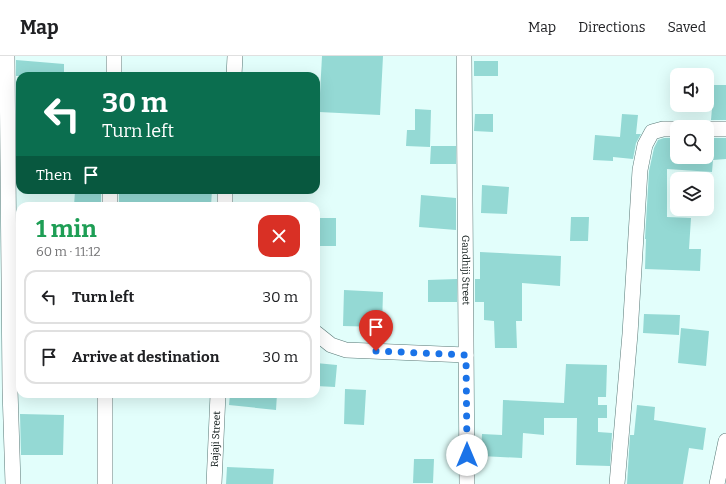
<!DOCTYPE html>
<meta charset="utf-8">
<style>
:root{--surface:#fff;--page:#f6f6f6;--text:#202124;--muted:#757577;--line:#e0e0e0}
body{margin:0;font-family:Bitter,serif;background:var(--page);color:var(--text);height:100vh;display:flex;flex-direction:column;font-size:15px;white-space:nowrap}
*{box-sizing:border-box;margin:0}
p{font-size:13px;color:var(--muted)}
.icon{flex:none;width:22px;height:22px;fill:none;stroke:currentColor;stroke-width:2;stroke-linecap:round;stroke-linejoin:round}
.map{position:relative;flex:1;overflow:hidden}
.sheet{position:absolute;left:16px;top:146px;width:304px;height:196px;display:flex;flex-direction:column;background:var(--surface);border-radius:12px;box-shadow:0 4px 16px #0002}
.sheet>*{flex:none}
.guide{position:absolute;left:16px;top:16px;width:304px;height:122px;border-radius:12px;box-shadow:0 4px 16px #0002;background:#0b6e4f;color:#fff;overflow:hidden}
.tools{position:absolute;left:670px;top:12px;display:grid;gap:8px}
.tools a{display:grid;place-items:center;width:44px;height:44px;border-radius:8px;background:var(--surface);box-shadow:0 4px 16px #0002;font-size:20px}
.pin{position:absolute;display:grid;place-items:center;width:34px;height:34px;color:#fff;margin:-41px -17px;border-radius:50% 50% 50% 0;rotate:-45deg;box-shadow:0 0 4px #0007}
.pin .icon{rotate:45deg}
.me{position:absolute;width:44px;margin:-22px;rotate:0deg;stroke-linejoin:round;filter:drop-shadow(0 0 3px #0008)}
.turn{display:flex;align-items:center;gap:14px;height:84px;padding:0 20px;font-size:18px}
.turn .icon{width:52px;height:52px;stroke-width:2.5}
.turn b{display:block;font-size:28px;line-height:34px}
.then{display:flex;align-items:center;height:38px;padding:0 20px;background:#0003;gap:8px;font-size:15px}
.round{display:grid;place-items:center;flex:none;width:42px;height:42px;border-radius:12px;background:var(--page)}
.headline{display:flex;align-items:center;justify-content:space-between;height:68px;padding:0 20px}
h1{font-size:24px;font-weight:700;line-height:30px;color:#1e9e55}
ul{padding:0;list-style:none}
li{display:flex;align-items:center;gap:12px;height:54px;margin:0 8px 6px;padding:0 12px;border:2px solid var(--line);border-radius:12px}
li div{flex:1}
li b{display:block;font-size:15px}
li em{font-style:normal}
header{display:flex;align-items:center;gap:24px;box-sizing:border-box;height:56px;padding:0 20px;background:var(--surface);border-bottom:1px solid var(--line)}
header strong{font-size:19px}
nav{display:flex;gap:22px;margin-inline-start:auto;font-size:14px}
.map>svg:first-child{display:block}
.building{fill:#94d9d4}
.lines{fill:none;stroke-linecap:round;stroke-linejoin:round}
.minor-casing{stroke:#597977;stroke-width:16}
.minor{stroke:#fff;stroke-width:15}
.route{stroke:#1a73e8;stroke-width:7;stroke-dasharray:0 12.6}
.labels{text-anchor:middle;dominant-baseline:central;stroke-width:4;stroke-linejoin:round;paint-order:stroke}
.street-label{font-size:10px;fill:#040f0e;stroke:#fff}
</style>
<header>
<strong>Map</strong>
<nav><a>Map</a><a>Directions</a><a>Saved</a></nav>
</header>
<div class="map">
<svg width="726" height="428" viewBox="0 0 726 428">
<rect width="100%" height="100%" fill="#e2fefb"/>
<path class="building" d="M322 0H383L380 59 319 56Z
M16 4 64 8V20H16Z
M474 5H498V20H474Z
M714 29H726V64H711Z
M415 53 431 54 430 91 406 90 407 74H415Z
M475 58H493V76L474 75Z
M622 58 638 59 636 78H641L636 87 633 103 613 101V105L593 104 595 79 620 81Z
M664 82H677V101H707V82H726V103L713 104 712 116 667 113V161L691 162 689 193H701L700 215 645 213 646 183H645L649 115 654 92 658 84Z
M431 90H456V108H430Z
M482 129 509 131 507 158 481 157Z
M119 134H212L211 150H119Z
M75 135 101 137V150H74Z
M421 139 456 142V174L419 171Z
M571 161H589L588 185H570Z
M316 162H336V190H316Z
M480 196 561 200 560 230 522 227V265H516L517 292H495L494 265 484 264V246H475V223H480Z
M457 223V246H428V224Z
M344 234 383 236 382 271 343 270Z
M644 258 680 259 679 279 643 277Z
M681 272 709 275 706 310 678 307Z
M316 307 337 309 335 331 316 330Z
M566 308 607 309 606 341H598V349H607V362H598V376L612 377 610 410 576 409 577 362H544V379L523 377 522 402 481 400 482 378 502 379 503 344 564 347Z
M345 333 366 334 364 369 344 368Z
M230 338H277L276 354 229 349Z
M637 349 655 351 654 364 706 372 703 394 689 392 683 428H627L630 379H634Z
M20 358 64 359 63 399H21Z
M414 403H434L433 427H413Z
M227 411 274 413 273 428H226Z"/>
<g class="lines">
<defs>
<g id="minor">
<path d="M7 0 10 333 13 428"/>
<path id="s1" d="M464 0 467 428"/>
<path d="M114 20V0"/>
<path d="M234 20 235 0"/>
<path d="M707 73H726"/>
<path d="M110 150V134"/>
<path d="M225 150V134"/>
<path d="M316 277 331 289 346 294 466 299"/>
<path d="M105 428V338"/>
<path id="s2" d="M214 428 218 338"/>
<path d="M617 428 630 278 640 114 645 89 652 76 663 73H677"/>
<path d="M717 428 726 385"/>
</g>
</defs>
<use href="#minor" class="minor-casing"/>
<use href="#minor" class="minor"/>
</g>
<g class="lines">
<path class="route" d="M376 295 466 299 467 399"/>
</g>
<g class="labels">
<g class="street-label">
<text stroke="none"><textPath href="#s1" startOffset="214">Gandhiji Street</textPath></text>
<text stroke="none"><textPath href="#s2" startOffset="45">Rajaji Street</textPath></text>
</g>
</g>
</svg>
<div class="tools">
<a><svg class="icon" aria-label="sound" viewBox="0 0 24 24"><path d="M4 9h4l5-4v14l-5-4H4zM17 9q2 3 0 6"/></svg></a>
<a><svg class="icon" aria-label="search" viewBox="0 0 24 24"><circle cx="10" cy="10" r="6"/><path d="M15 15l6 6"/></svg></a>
<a><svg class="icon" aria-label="layers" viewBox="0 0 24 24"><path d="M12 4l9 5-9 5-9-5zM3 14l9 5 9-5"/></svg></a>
</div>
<div class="pin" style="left:376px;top:295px;background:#d93025"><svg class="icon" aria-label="arrive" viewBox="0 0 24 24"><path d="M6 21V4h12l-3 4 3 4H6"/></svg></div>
<svg class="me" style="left:467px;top:399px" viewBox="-20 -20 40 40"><circle r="19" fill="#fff"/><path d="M0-13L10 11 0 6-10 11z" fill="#1a73e8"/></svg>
<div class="guide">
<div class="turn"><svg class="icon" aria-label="left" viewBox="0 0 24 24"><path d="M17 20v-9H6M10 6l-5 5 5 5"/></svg><div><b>30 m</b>Turn left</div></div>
<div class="then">Then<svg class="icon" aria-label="arrive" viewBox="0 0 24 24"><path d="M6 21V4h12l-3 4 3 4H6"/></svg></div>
</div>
<section class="sheet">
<div class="headline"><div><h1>1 min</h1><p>60 m · 11:12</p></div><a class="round" style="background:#d93025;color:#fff"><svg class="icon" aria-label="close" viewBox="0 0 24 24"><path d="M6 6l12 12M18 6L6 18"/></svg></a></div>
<ul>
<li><svg class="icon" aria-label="left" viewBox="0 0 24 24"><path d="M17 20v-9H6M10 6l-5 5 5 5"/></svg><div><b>Turn left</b></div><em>30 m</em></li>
<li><svg class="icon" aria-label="arrive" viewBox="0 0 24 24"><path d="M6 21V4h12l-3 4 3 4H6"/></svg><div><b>Arrive at destination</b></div><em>30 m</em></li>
</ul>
</section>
</div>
